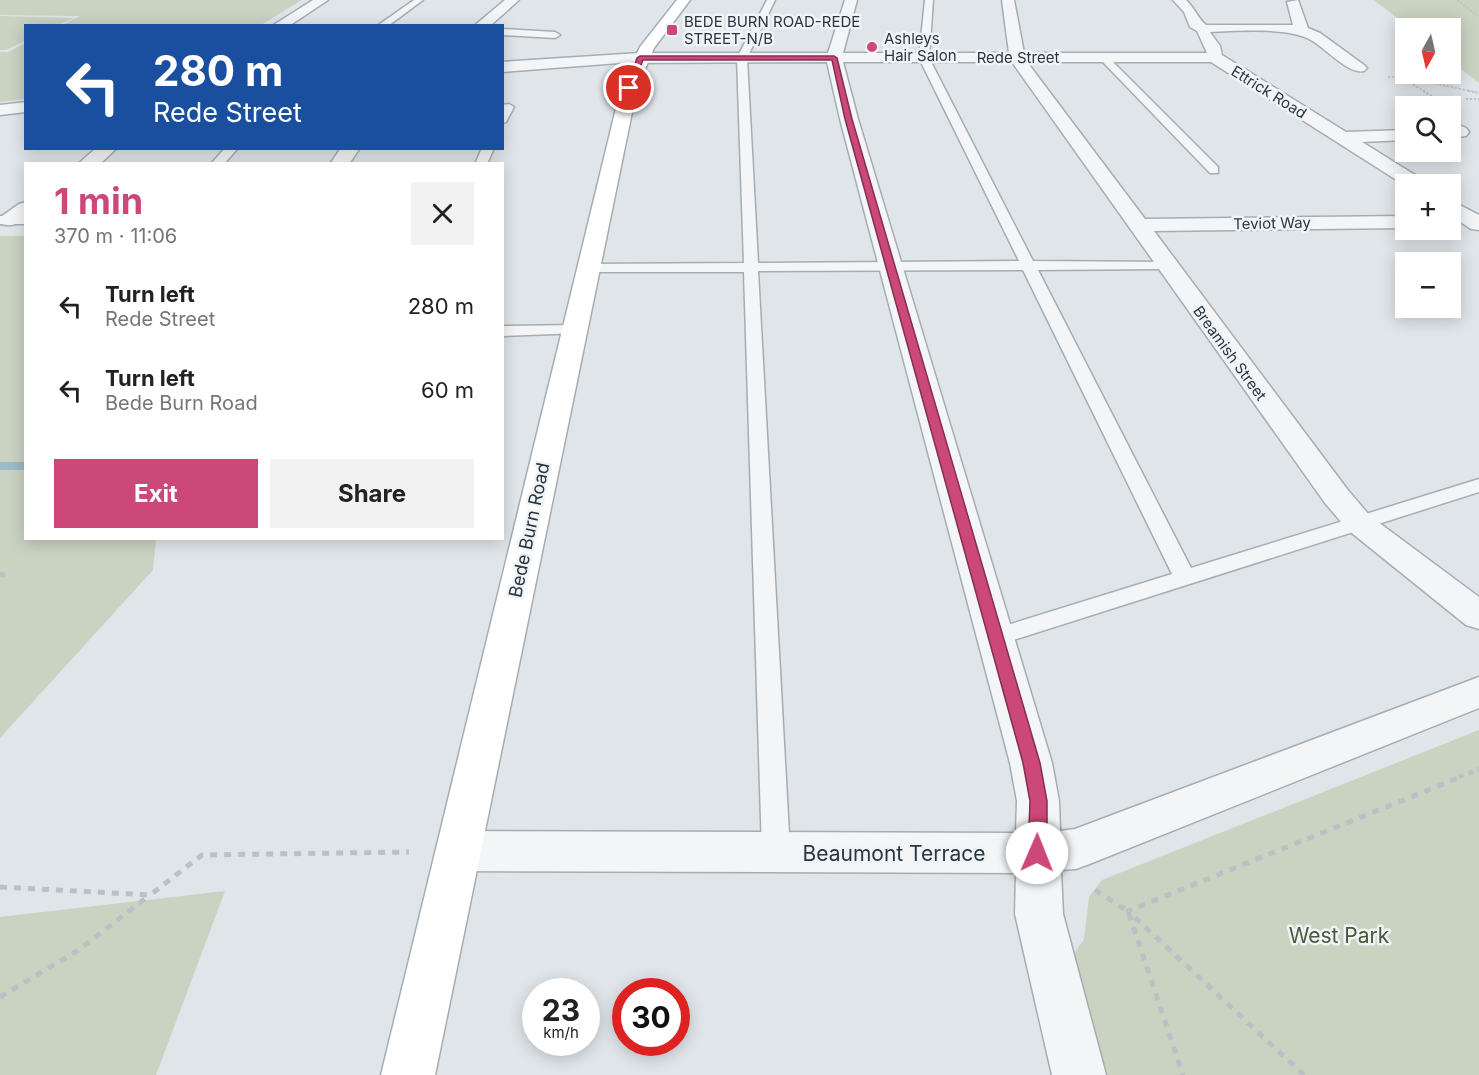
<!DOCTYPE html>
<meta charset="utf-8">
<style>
:root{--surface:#fff;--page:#f2f2f2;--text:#222;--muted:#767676;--accent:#cb4879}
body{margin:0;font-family:Inter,sans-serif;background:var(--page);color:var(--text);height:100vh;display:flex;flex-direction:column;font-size:22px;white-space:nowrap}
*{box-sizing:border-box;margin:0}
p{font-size:20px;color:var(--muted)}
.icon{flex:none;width:33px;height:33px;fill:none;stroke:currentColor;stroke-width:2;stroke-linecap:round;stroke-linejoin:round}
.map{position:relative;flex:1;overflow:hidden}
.panel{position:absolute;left:24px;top:162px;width:480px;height:378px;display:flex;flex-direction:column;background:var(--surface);border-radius:0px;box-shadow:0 3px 15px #0003}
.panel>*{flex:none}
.hud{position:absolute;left:24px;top:24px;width:480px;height:126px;border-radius:0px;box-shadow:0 3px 15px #0003;background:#1a4fa0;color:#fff;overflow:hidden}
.needle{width:39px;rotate:188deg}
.tools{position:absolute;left:1395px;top:18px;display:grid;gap:12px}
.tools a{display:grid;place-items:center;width:66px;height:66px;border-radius:0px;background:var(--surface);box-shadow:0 3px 15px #0003;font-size:30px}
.speed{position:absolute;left:522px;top:978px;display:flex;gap:12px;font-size:30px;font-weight:700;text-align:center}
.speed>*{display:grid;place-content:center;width:78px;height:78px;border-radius:50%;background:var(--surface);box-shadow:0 3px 15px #0003;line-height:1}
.speed small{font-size:15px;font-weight:400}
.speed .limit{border:9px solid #d22;background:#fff;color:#111}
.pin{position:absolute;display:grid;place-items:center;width:51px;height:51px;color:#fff;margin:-26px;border:3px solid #fff;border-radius:50%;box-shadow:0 2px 6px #0007}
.me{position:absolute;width:66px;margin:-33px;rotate:1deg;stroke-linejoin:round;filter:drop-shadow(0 0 4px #0008)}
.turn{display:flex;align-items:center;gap:21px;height:126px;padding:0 30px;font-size:27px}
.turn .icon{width:78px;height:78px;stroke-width:2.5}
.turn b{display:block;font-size:42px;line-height:51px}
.round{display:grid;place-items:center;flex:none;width:63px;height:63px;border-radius:0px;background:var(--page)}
.head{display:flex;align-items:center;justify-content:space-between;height:102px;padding:0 30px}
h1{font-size:36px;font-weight:700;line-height:45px;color:var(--accent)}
.action{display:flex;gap:12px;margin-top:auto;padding:12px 30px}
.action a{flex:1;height:69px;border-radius:0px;background:var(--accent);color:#fff;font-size:24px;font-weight:700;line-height:69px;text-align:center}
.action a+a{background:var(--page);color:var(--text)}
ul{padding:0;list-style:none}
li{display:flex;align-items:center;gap:18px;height:84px;padding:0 30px}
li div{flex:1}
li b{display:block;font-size:22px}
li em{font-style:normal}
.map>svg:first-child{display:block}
.green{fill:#cad2c2}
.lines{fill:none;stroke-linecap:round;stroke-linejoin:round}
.stream{fill:#9cbbc8;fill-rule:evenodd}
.service-casing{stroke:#a5adb3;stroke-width:3}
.minor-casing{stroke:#a5adb3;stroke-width:3}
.tertiary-casing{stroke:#a5adb3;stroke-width:3}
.secondary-casing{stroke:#a5adb3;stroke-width:3}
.path-far3{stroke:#bac0c4;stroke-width:1.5;stroke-dasharray:2 2;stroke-linecap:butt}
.path-far2{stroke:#bac0c4;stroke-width:2;stroke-dasharray:2 2;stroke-linecap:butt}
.path-far1{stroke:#bac0c4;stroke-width:4.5;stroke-dasharray:5 5;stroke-linecap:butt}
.path{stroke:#bac0c4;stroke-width:5;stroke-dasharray:7 7;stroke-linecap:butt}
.service{fill:#f3f5f7;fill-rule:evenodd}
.minor{fill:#f3f5f7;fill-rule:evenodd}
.tertiary{fill:#f3f5f7;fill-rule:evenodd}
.secondary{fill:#fff;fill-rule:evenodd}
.route{fill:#cb4879;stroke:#842f4f;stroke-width:1.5}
.poi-dot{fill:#cb4879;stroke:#f0f4f6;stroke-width:2}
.labels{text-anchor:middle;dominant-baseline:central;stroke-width:5;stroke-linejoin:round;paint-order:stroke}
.far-poi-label{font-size:15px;fill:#293640;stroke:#f0f4f6;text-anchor:start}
.far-street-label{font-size:15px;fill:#293640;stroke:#f0f4f6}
.street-label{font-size:18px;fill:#293640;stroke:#f0f4f6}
.near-street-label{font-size:21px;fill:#293640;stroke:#f0f4f6}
.near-park-label{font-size:21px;fill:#465b37;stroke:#f0f4f6}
</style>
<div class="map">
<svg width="1479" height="1075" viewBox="0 0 1479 1075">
<rect width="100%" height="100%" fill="#e0e5e9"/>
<path class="green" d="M0 0H302L261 25H62L80 16 0 15Z
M1374 0H1479V83L1451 61 1450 28H1410Z
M0 16 74 18 58 25 26 26 25 41 6 50H0Z
M25 43V99L0 102V52H8Z
M0 236H25L26 538 156 539 153 570 0 738Z
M1479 730V1075H1100L1070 960 1084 939 1089 897 1102 880Z
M225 891 156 1075H0V917Z"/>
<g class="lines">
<path class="stream" d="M0 462H26V470H0Z"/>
<defs>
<path id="service" d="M414 0H423L388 26H377Z
M767 0H775L747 58 758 263 1019 261 919 58 925 0H933L929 58 1033 261 1170 262 1172 265 1165 269 1038 270 1191 568 1479 479V492L1004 643 996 646 988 643 984 637 988 631 1172 574 1023 270 758 271 790 852 786 861 776 865 766 861 762 852 744 272H588L581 268 588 264 744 263 737 58Z
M502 29 555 32 560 35 555 38 502 35Z
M1100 55H1106L1218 167V173H1210L1100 59Z
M509 104 514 107 506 122 502 123V105Z
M225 148H238L224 164H211Z
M482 148H494L487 164H475Z
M0 216H26V224H0Z
M575 325 581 327 583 330 581 333 502 336V326Z"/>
<path id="minor" d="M313 0H328L289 26H272Z
M505 0H519L490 26H474Z
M845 0H857L843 53H1009L1002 0H1014L1024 53H1207L1197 31 1190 27 1184 12 1173 0H1186C1194 7 1199 20 1206 25H1293L1287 2 1298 0 1308 28 1320 33 1364 65 1367 68 1364 71C1348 75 1324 46 1309 39 1286 27 1236 31 1210 32L1220 46 1222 55 1346 132 1406 130V140L1362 142 1423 180 1426 184 1406 186 1211 62H1027L1145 219 1406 216V228L1154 231 1347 489 1370 516 1479 597V629L1466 625 1348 530 1325 503 1012 62H843L858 119 1052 763 1059 801 1060 831 1075 829 1479 677V708L1092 863 1076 869 1061 870 1063 914 1106 1075H1052L1015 914 1016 873 460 871 444 865 438 851 444 837 460 831 1016 833 1017 801 1010 763 840 119 827 62 640 63 632 58 640 53H828Z
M1450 121 1466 128 1469 132 1466 136 1450 138Z
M96 148H117L100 164H78Z
M341 148H360L349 164H330Z
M1450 200 1479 215V230L1471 229 1450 215Z
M26 202V218C17 224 12 227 2 224V216L19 204Z"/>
<path id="tertiary" d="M640 53 645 55 648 58 645 61 502 72V62Z
M26 102V112L0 115V105Z"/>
<path id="secondary" d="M677 0H690L654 48 637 88 435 1075H381L621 88 640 47Z"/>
</defs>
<use href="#service" class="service-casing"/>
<use href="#minor" class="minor-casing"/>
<use href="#tertiary" class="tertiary-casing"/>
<use href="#secondary" class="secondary-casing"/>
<path class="path-far3" d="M1457 0 1479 17
M1388 77H1403L1476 92
M1399 77 1426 92"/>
<path class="path-far2" d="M1423 91 1434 97
M1468 91 1479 93
M1466 99H1479
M1420 106 1435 98H1441"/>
<path class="path-far1" d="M0 574 5 575
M1459 777 1479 769"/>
<path class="path" d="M0 887 150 895 202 855 409 852
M1095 890 1128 911 1183 1075
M0 997 77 951 150 895
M1304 1075 1128 911 1463 776"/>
<use href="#service" class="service"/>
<use href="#minor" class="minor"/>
<use href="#tertiary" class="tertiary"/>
<use href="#secondary" class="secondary"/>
</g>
<path class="route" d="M640 56H834L837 58 852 119 1040 763 1047 801V853L1044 859 1037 861 1031 859 1028 853 1030 801 1023 763 845 119 832 60H643L632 88 626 89 637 58Z"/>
<g class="poi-dot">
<rect x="666" y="24" width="12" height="12" rx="3"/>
<circle cx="872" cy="47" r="6"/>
</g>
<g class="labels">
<g class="far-poi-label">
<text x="684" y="21">BEDE BURN ROAD-REDE<tspan x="684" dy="17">STREET-N/B</tspan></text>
<text x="884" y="38">Ashleys<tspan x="884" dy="17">Hair Salon</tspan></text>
</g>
<g class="far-street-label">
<text x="1018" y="57">Rede Street</text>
<text transform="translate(1269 92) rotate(32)">Ettrick Road</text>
<text transform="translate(1272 223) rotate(-1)">Teviot Way</text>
<text transform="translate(1230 353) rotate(54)">Breamish Street</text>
</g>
<g class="street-label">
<text transform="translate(529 530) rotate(-78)">Bede Burn Road</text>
</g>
<g class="near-street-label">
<text x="894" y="853">Beaumont Terrace</text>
</g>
<g class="near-park-label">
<text x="1339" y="935">West Park</text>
</g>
</g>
</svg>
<div class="tools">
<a><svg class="needle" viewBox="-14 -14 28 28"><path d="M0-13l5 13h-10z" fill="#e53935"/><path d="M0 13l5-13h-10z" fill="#767676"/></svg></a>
<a><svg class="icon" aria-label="search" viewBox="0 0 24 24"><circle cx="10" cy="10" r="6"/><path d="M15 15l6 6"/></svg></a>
<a>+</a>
<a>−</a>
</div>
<div class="speed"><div>23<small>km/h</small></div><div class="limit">30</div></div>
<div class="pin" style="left:629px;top:88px;background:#d93025"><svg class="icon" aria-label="arrive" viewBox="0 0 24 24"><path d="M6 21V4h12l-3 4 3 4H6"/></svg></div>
<svg class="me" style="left:1037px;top:853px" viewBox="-20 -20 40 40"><circle r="19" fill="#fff"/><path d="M0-13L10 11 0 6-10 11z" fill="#cb4879"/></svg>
<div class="hud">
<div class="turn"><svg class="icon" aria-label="left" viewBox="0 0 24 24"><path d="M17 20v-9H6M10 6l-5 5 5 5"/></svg><div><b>280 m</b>Rede Street</div></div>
</div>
<section class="panel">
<div class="head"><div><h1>1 min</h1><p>370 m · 11:06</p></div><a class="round"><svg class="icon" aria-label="close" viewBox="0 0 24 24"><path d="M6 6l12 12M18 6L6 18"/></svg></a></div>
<ul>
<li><svg class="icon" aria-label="left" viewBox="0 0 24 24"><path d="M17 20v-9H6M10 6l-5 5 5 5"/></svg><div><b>Turn left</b><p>Rede Street</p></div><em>280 m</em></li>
<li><svg class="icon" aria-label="left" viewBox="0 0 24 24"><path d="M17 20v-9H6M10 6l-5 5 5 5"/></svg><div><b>Turn left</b><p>Bede Burn Road</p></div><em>60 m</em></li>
</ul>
<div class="action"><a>Exit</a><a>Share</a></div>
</section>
</div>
